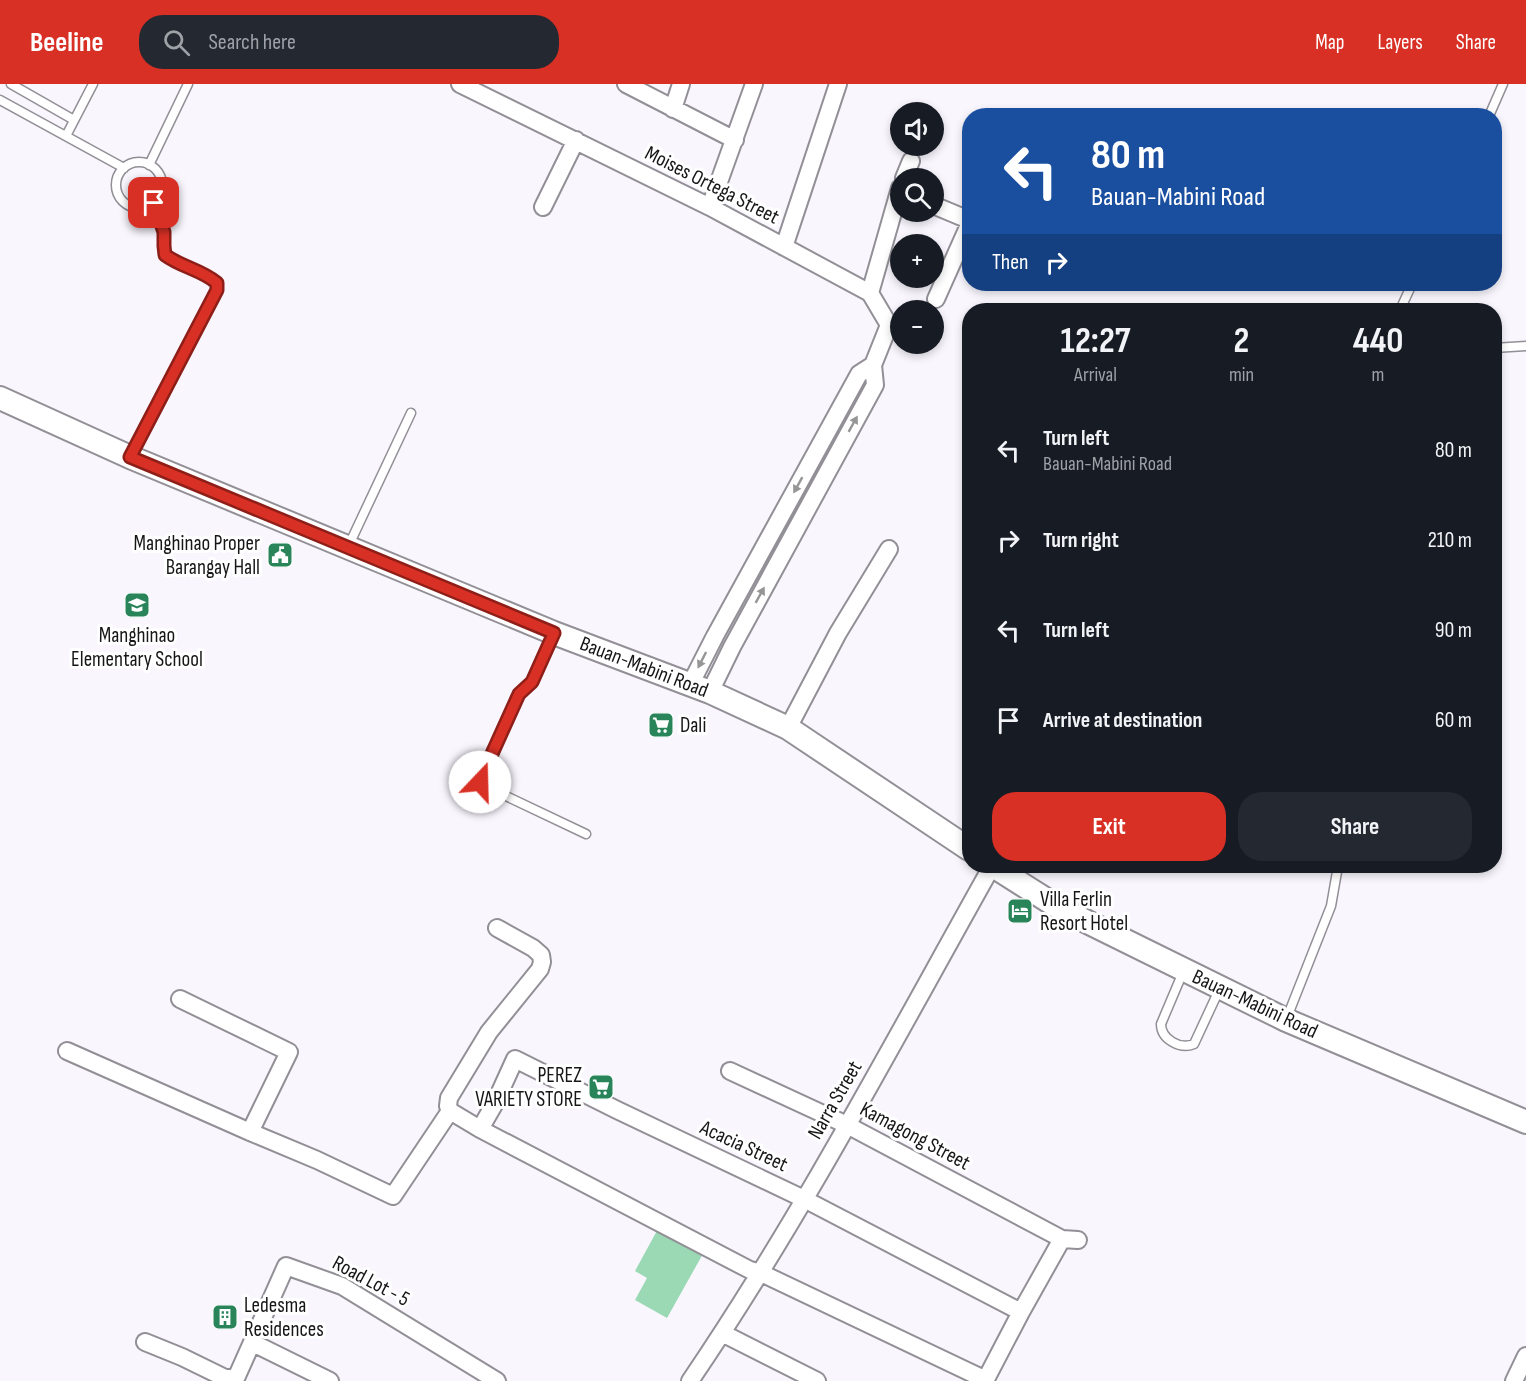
<!DOCTYPE html>
<html lang="en">
<head>
<meta charset="utf-8">
<style>
	:root { --surface:#171b24; --page:#242831; --text:#f1f3f6; --muted:#9ea1a6; --accent:#d93025 }
	body { margin:0; font-family:"Sofia Sans Condensed",sans-serif; background:var(--page); color:var(--text); height:100vh; display:flex; flex-direction:column; font-size:22px; white-space:nowrap }
	* { box-sizing:border-box; margin:0 }
	p { font-size:20px; color:var(--muted) }
	.icon { flex:none; width:33px; height:33px; fill:none; stroke:currentColor; stroke-width:2; stroke-linecap:round; stroke-linejoin:round }
	.map { position:relative; flex:1; overflow:hidden }
	.side { position:absolute; left:962px; top:219px; width:540px; height:570px; display:flex; flex-direction:column; background:var(--surface); border-radius:24px; box-shadow:0 3px 9px #0003 }
	.side>* { flex:none }
	.hud { position:absolute; left:962px; top:24px; width:540px; height:183px; border-radius:24px; box-shadow:0 3px 9px #0003; background:#1a4fa0; color:#fff; overflow:hidden }
	.buttons { position:absolute; left:890px; top:18px; display:grid; gap:12px }
	.buttons a { display:grid; place-items:center; width:54px; height:54px; border-radius:50%; background:var(--surface); box-shadow:0 3px 9px #0003; font-size:30px }
	.pin { position:absolute; display:grid; place-items:center; width:51px; height:51px; color:#fff; margin:-26px; border-radius:12px; box-shadow:0 3px 9px #0006 }
	.me { position:absolute; width:66px; margin:-33px; rotate:21deg; stroke-linejoin:round; filter:drop-shadow(0 0 4px #0008) }
	.turn { display:flex; align-items:center; gap:21px; height:126px; padding:0 30px; font-size:27px }
	.turn .icon { width:78px; height:78px; stroke-width:2.5 }
	.turn b { display:block; font-size:42px; line-height:51px }
	.then { display:flex; align-items:center; height:57px; padding:0 30px; background:#0003; gap:12px; font-size:22px }
	.eta { display:flex; justify-content:space-evenly; align-items:center; height:102px; text-align:center }
	.eta b { font-size:36px; font-weight:700; line-height:42px }
	.button { display:flex; gap:12px; margin-top:auto; padding:12px 30px }
	.button a { flex:1; height:69px; border-radius:24px; background:var(--accent); color:#fff; font-size:24px; font-weight:700; line-height:69px; text-align:center }
	.button a+a { background:var(--page); color:var(--text) }
	ul { padding:0; list-style:none }
	li { display:flex; align-items:center; gap:18px; height:90px; padding:0 30px }
	li div { flex:1 }
	li b { display:block; font-size:22px }
	li em { font-style:normal }
	header { display:flex; align-items:center; gap:36px; box-sizing:border-box; height:84px; padding:0 30px; background:var(--accent); color:#fff }
	header strong { font-size:28px }
	nav { display:flex; gap:33px; margin-inline-start:auto; font-size:21px }
	.search { width:420px; height:54px; background:var(--page); display:flex; align-items:center; gap:15px; box-sizing:border-box; padding:0 21px; border-radius:24px; color:var(--muted); font-size:22px }
	.map>svg:first-child { display:block }
	.green { fill:#9bd9b5 }
	.lines { fill:none; stroke-linecap:round; stroke-linejoin:round }
	.lane-casing { stroke:#928f96; stroke-width:11 }
	.street-casing { stroke:#928f96; stroke-width:20 }
	.secondary-casing { stroke:#928f96; stroke-width:26 }
	.lane { stroke:#fff; stroke-width:8 }
	.street { stroke:#fff; stroke-width:16 }
	.secondary { stroke:#fff; stroke-width:22 }
	.oneway { fill:#969697 }
	.route-casing { stroke:#8d1f18; stroke-width:15 }
	.route { stroke:#d93025; stroke-width:10 }
	.labels { text-anchor:middle; dominant-baseline:central; stroke-width:6; stroke-linejoin:round; paint-order:stroke }
	.street-label { font-size:21px; fill:#161517; stroke:#fff }
	.poi-label { font-size:21px; fill:#161517; stroke:#fff; text-anchor:start }
</style>
</head>
<body>
<header>
<strong>Beeline</strong>
<div class="search"><svg class="icon" aria-label="search" viewBox="0 0 24 24"><circle cx="10" cy="10" r="6"/><path d="M15 15l6 6"/></svg>Search here</div>
<nav><a>Map</a><a>Layers</a><a>Share</a></nav>
</header>
<div class="map">
<svg width="1526" height="1297" viewBox="0 0 1526 1297">
	<rect width="100%" height="100%" fill="#f9f6fe"/>
	<path class="green" d="M659 1143 704 1168 667 1234 635 1216 647 1194 635 1187Z"/>
	<g class="lines">
		<g class="lane-casing">
			<path id="lane" d="M11 0 74 36
				M0 16 124 84
				M1489 32 1503 0
				M66 52 93 0
				M116 101a23 23 0 1 1 46 0a23 23 0 1 1-46 0Z
				M149 81 188 0
				M1400 226 1412 200
				M1494 264 1526 262
				M130 372 217 206V199C202 186 181 183 165 171L163 163 164 148 154 119
				M348 463 411 329
				M554 550 532 598 519 610 481 694V698L487 703 586 750
				M1183 888 1161 940C1161 955 1180 966 1194 960L1220 904
				M1286 936 1331 822 1338 782"/>
		</g>
		<g class="street-casing">
			<path id="street" d="M460 0 710 123 870 209 889 241 873 281 875 301 732 563 710 608
				M626 0 735 56
				M673 25 681 0
				M904 94 911 77
				M933 121 969 136
				M543 123 576 56
				M710 123 754 0
				M784 163 838 0
				M870 209 900 104
				M936 215 969 141
				M690 601 715 552 859 290 873 281
				M788 644 838 549 889 465
				M497 844 533 864 541 871 542 878 540 885 489 948 449 1014 448 1022 450 1027 480 1045 750 1186 761 1189 986 1296
				M180 915 289 968 250 1048
				M67 967 250 1048 317 1076 393 1112 450 1027
				M730 987 847 1041 1062 1155 1078 1156
				M480 1045 495 1019 515 975 617 1026 804 1115 1021 1228
				M722 1249 817 1297
				M145 1258 182 1273 227 1295 237 1292 286 1182 342 1202 497 1297
				M253 1259 330 1297
				M690 1297C802 1132 895 955 992 782
				M985 1297 1021 1228 1062 1155
				M1514 1297 1526 1272"/>
		</g>
		<g class="secondary-casing">
			<path id="secondary" d="M0 314 130 373 554 549 710 608 788 644 969 765
				M993 782 1061 825 1286 936 1526 1038"/>
		</g>
		<use href="#lane" class="lane"/>
		<use href="#street" class="street"/>
		<use href="#secondary" class="secondary"/>
	</g>
	<defs><path id="oneway-solid" d="M-6-.8H1V-3.2L6.5 0L1 3.2V.8H-6Z" transform="scale(1.5)"/></defs>
	<g class="oneway">
		<use href="#oneway-solid" transform="translate(853 340) rotate(-61)"/>
		<use href="#oneway-solid" transform="translate(798 401) rotate(119)"/>
		<use href="#oneway-solid" transform="translate(760 511) rotate(-61)"/>
		<use href="#oneway-solid" transform="translate(702 576) rotate(117)"/>
	</g>
	<g class="lines">
		<g class="route-casing">
			<path id="route" d="M154 119 164 148V162L165 171C181 183 202 186 217 199V206L130 373 554 549 532 598 519 610 481 694 480 698"/>
		</g>
		<use href="#route" class="route"/>
	</g>
	<defs>
		<g id="civic-square" transform="scale(1.35)"><rect x="-9" y="-9" width="18" height="18" rx="4" fill="#2a845a" stroke="#fff"/><path d="M-.6-6.5H3V-4.5H.6V-3L4-1V1h2V6H-6V1h2V-1L-.6-3ZM-1.2 2.5V6h2.4V2.5Z" fill="#fff"/></g>
		<g id="school-square" transform="scale(1.35)"><rect x="-9" y="-9" width="18" height="18" rx="4" fill="#2a845a" stroke="#fff"/><path d="M0-5L7-2L0 1L-7-2ZM-4 1L0 2.5L4 1V4Q0 6-4 4Z" fill="#fff"/></g>
		<g id="supermarket-square" transform="scale(1.35)"><rect x="-9" y="-9" width="18" height="18" rx="4" fill="#2a845a" stroke="#fff"/><path d="M-6-5.5h2.5l.6 2H6L4.5 2H-2.5L-4.4-4H-6ZM-1.5 3.2a1.3 1.3 0 1 0 .1 0ZM3 3.2a1.3 1.3 0 1 0 .1 0Z" fill="#fff"/></g>
		<g id="hotel-square" transform="scale(1.35)"><rect x="-9" y="-9" width="18" height="18" rx="4" fill="#2a845a" stroke="#fff"/><path d="M-6-4.5h1.5V1H6V5H4.5V3h-9V5H-6ZM-4 0a1.8 1.8 0 1 1 3.6 0ZM.5 0V-2.5h3Q6-2.5 6 0Z" fill="#fff"/></g>
		<g id="building-square" transform="scale(1.35)"><rect x="-9" y="-9" width="18" height="18" rx="4" fill="#2a845a" stroke="#fff"/><path d="M-4-6H4V6H1V3H-1V6H-4ZM-2.5-4.3h1.7v1.8h-1.7ZM.8-4.3h1.7v1.8H.8ZM-2.5-1h1.7V.8h-1.7ZM.8-1h1.7V.8H.8Z" fill="#fff"/></g>
	</defs>
	<g fill-rule="evenodd">
		<use href="#civic-square" x="280" y="471"/>
		<use href="#school-square" x="137" y="521"/>
		<use href="#supermarket-square" x="661" y="641"/>
		<use href="#hotel-square" x="1020" y="827"/>
		<use href="#supermarket-square" x="601" y="1003"/>
		<use href="#building-square" x="225" y="1233"/>
	</g>
	<g class="labels">
		<g class="street-label">
			<text transform="translate(712 101) rotate(27)">Moises Ortega Street</text>
			<text transform="translate(644 583) rotate(21)">Bauan-Mabini Road</text>
			<text transform="translate(1255 920) rotate(25)">Bauan-Mabini Road</text>
			<text transform="translate(835 1016) rotate(-60)">Narra Street</text>
			<text transform="translate(915 1052) rotate(28)">Kamagong Street</text>
			<text transform="translate(744 1062) rotate(25)">Acacia Street</text>
			<text transform="translate(371 1197) rotate(28)">Road Lot - 5</text>
		</g>
		<g class="poi-label">
			<text x="260" y="459" text-anchor="end">Manghinao Proper<tspan x="260" dy="24">Barangay Hall</tspan></text>
			<text x="137" y="551" text-anchor="middle">Manghinao<tspan x="137" dy="24">Elementary School</tspan></text>
			<text x="680" y="641">Dali</text>
			<text x="1040" y="815">Villa Ferlin<tspan x="1040" dy="24">Resort Hotel</tspan></text>
			<text x="582" y="991" text-anchor="end">PEREZ<tspan x="582" dy="24">VARIETY STORE</tspan></text>
			<text x="244" y="1221">Ledesma<tspan x="244" dy="24">Residences</tspan></text>
		</g>
	</g>
</svg>
<div class="buttons">
<a><svg class="icon" aria-label="sound" viewBox="0 0 24 24"><path d="M4 9h4l5-4v14l-5-4H4zM17 9q2 3 0 6"/></svg></a>
<a><svg class="icon" aria-label="search" viewBox="0 0 24 24"><circle cx="10" cy="10" r="6"/><path d="M15 15l6 6"/></svg></a>
<a>+</a>
<a>−</a>
</div>
<div class="pin" style="left:154px;top:119px;background:#d93025"><svg class="icon" aria-label="arrive" viewBox="0 0 24 24"><path d="M6 21V4h12l-3 4 3 4H6"/></svg></div>
<svg class="me" style="left:480px;top:698px" viewBox="-20 -20 40 40"><circle r="19" fill="#fff"/><path d="M0-13L10 11 0 6-10 11z" fill="#d93025"/></svg>
<div class="hud">
<div class="turn"><svg class="icon" aria-label="left" viewBox="0 0 24 24"><path d="M17 20v-9H6M10 6l-5 5 5 5"/></svg><div><b>80 m</b>Bauan-Mabini Road</div></div>
<div class="then">Then<svg class="icon" aria-label="right" viewBox="0 0 24 24"><path d="M7 20v-9h11M14 6l5 5-5 5"/></svg></div>
</div>
<section class="side">
<div class="eta">
<div><b>12:27</b><p>Arrival</p></div>
<div><b>2</b><p>min</p></div>
<div><b>440</b><p>m</p></div>
</div>
<ul>
<li><svg class="icon" aria-label="left" viewBox="0 0 24 24"><path d="M17 20v-9H6M10 6l-5 5 5 5"/></svg><div><b>Turn left</b><p>Bauan-Mabini Road</p></div><em>80 m</em></li>
<li><svg class="icon" aria-label="right" viewBox="0 0 24 24"><path d="M7 20v-9h11M14 6l5 5-5 5"/></svg><div><b>Turn right</b></div><em>210 m</em></li>
<li><svg class="icon" aria-label="left" viewBox="0 0 24 24"><path d="M17 20v-9H6M10 6l-5 5 5 5"/></svg><div><b>Turn left</b></div><em>90 m</em></li>
<li><svg class="icon" aria-label="arrive" viewBox="0 0 24 24"><path d="M6 21V4h12l-3 4 3 4H6"/></svg><div><b>Arrive at destination</b></div><em>60 m</em></li>
</ul>
<div class="button"><a>Exit</a><a>Share</a></div>
</section>
</div>
</body>
</html>
